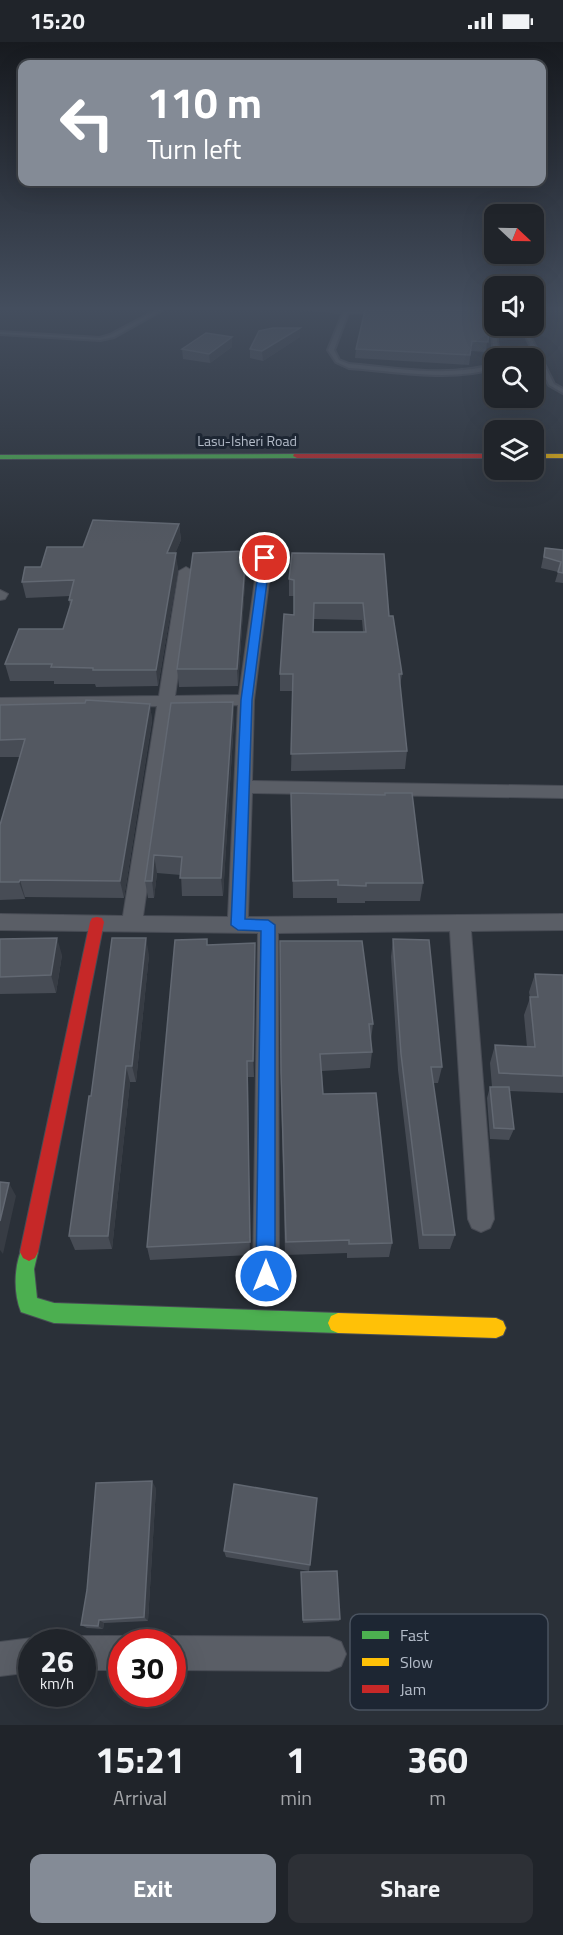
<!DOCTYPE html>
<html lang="en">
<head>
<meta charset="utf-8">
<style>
	:root { --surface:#20242a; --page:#2d3036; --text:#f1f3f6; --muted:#a2a4a8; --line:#3d4147; --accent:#848b96 }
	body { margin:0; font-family:"Titillium Web",sans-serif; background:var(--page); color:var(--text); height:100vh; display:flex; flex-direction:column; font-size:22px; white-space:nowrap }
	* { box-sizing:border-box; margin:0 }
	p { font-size:20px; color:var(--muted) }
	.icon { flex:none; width:33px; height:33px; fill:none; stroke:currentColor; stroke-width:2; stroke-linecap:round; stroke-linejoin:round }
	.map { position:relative; height:1683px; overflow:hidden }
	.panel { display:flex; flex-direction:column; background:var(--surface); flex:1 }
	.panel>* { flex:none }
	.banner { position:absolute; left:18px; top:18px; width:528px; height:126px; border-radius:12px; box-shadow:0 6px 24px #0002,0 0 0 2px var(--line); background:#848b96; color:#fff; overflow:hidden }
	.needle { width:39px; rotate:112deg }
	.controls { position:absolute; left:484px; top:162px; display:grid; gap:12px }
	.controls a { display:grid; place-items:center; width:60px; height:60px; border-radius:12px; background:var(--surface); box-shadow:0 6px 24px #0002,0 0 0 2px var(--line); font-size:30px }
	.speed { position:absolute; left:18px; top:1587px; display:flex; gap:12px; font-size:30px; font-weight:700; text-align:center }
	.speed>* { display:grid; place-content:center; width:78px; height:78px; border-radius:50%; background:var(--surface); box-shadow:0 6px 24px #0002,0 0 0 2px var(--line); line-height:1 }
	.speed small { font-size:15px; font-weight:400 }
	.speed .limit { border:9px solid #d22; background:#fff; color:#111 }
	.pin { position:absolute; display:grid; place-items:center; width:51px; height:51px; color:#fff; margin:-26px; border:3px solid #fff; border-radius:50%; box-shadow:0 2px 6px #0007 }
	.me { position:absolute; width:66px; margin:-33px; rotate:0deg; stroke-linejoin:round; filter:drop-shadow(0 0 4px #0008) }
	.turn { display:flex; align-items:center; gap:21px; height:126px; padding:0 30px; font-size:27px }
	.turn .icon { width:78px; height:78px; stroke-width:2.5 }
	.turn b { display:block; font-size:42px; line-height:51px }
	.eta { display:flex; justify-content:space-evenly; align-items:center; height:102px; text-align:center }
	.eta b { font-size:36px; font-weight:700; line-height:42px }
	.primary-button { display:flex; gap:12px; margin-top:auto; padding:12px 30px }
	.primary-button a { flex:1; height:69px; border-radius:12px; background:var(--accent); color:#fff; font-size:24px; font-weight:700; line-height:69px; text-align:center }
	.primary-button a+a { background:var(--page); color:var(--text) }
	.status { display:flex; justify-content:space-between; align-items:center; height:42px; padding:0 30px; background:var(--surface); direction:ltr }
	.status svg { height:16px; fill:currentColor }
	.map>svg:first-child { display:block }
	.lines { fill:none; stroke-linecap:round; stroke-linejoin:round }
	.lane-casing { stroke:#484c55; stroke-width:4 }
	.street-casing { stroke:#484c55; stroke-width:2 }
	.fast-casing { stroke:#484c55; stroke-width:2 }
	.slow-casing { stroke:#484c55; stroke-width:2 }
	.jam-casing { stroke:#484c55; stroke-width:2 }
	.lane { fill:#5a5e66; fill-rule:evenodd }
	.street { fill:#5a5e66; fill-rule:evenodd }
	.fast { fill:#4caf50; fill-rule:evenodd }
	.slow { fill:#ffc107; fill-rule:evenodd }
	.jam { fill:#c62828; fill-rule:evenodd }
	.wall { fill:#474c55; fill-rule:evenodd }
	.shaded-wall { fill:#373c44 }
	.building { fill:#535861; stroke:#626872; stroke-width:1.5; fill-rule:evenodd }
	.route { fill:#1a73e8; stroke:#114b97; stroke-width:1.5 }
	.labels { text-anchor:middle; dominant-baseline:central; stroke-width:6; stroke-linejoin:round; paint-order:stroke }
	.far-street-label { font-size:14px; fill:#b4bcc9; stroke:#1d2633 }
	.key { fill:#1d2633; stroke:#4a5360; stroke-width:1.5 }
	.key-label { font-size:16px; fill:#b4bcc9 }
</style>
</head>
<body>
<div class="status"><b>15:20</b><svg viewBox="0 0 49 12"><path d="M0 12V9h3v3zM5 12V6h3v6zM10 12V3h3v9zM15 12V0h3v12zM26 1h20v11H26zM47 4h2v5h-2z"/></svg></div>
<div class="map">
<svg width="563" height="1683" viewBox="0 0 563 1683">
	<rect width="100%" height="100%" fill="#2a3038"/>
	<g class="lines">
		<g class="lane-casing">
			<path id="lane" d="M157 268H162L114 295 100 298 0 292V290L100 296 110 293Z
				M378 268 380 270 348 271 334 308 339 318 349 322C396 326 449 336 495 322V326C451 340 395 329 349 326L336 320 328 308 344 269Z
				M476 274 490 275 495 279 499 316H494L491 280 487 277 476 276Z
				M521 284H525L554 342 563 347V351L549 343Z"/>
		</g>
		<g class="street-casing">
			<path id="street" d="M265 512 272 516 254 658 252 739 563 744V756L252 751 248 875 563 872V888L471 889 494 1177 490 1186 481 1190 472 1186 468 1177 450 889 278 891 279 1234 276 1244 266 1247 256 1244 253 1234 258 891 0 888V872L123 874 157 664 0 666V656L159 654 179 529 186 525 193 529 175 654 239 653 258 516ZM238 663 228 875 143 874 173 664Z
				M0 548 8 552 5 557 0 558Z
				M82 1594H122L135 1600H122V1628H82V1600H69Z
				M172 1594 329 1595 341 1600 346 1612 341 1624 329 1629 172 1628V1600H159Z
				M32 1596 43 1600H32V1630L0 1634V1600Z"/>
		</g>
		<g class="fast-casing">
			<path id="fast" d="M300 412 301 414 297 416 0 417V413Z
				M29 1201 35 1204 38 1210 34 1227 37 1256 54 1261 338 1271 345 1274 348 1281 345 1288 338 1291 54 1281 21 1270C13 1250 14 1223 23 1204Z"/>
		</g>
		<g class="slow-casing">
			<path id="slow" d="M534 412H563V416H534Z
				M338 1271 496 1276 503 1279 506 1286 503 1293 496 1296 338 1291 331 1288 328 1281 331 1274Z"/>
		</g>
		<g class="jam-casing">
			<path id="jam" d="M294 412H495V416H297L293 414Z
				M97 875 102 876 104 880 38 1210 35 1216 29 1219 23 1216 20 1210 90 880 92 876Z"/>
		</g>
		<use href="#lane" class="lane"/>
		<use href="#street" class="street"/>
		<use href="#fast" class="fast"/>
		<use href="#slow" class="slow"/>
		<use href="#jam" class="jam"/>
	</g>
	<path class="wall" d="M299 268H342L340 272Z
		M365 268H495V276L490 273 486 310 471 309 469 323 355 316 356 307Z
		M232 295V305L210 321 183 317 182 307Z
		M300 295 263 319 250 316V307Z
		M179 482 181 498 175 511 178 528 158 644 96 645 95 642H54V639H10L5 622 63 587 70 564 69 558 70 554 26 556 22 540 41 525 83 505Z
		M545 506 563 508V541L555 540 558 530 541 526Z
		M292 511 389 574 402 632 400 644 407 709 405 727 291 729 293 649H280V632L294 573V554H289V537ZM314 577 362 578 363 590H313Z
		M246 526 238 644 179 645 177 627Z
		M233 660 234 678 223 854H182L181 833 157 831 154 856H148L145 839 171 661Z
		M150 662 152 679 124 856 25 855V857L0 858V783L20 715H0V663Z
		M291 751 423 841 420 859H365V861H337V856H293Z
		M0 897 62 913 56 951 0 952Z
		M393 897 442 1025 438 1041H433L455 1193 450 1207H419L398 1028 391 915Z
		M280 899 373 982 371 998 372 1010 370 1026 322 1029 323 1052 392 1201 389 1215 347 1216V1211L285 1213 281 1047Z
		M207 903 255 918 254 1035H248L250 1213 150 1218 147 1205Z
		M149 913 136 1040H130L112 1207 75 1208 69 1194 91 1054Z
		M535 932 563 933V1051L509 1049 514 1087 509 1098 490 1097 487 1056 490 1045H492L490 1021 495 1003 527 1005 524 973 530 956 529 950Z
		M156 1446 148 1579 104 1581 103 1587 87 1586 81 1583Z
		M224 1509 310 1523 309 1529 226 1515Z
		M301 1530 340 1577 339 1579 303 1581Z"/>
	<path class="shaded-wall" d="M300 286V295L263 319 262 309Z
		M232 295V305L210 321 209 312Z
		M179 482 181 498 169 527 167 511Z
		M246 509V526L238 644 237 627Z
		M176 511 178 528 158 644 156 628Z
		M233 660 234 678 223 854 221 836Z
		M150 662 152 679 124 856 120 839Z
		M154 813 157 831 154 856 152 839Z
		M20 838 25 855V857L19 840Z
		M57 896 62 913 56 951 51 933Z
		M146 896 149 913 136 1040 132 1024Z
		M255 901V918L254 1035 253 1019Z
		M247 1019 248 1035 250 1213V1200Z
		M126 1024 130 1040 112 1207 108 1194Z
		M9 1141 16 1154 3 1212 0 1208V1179Z
		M152 1439 156 1446 148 1579 144 1575Z
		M99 1578 104 1581 103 1587 98 1584Z"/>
	<path class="building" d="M365 268H448L488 270 490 274 488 300 472 299 470 313 356 307Z
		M273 286H300L262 309 250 307 259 289Z
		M206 291 232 295 209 312 182 307Z
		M93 478 179 482 167 511H176L156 628H93V626L51 625 52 622H5L19 587H63L72 558H69L74 538 22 540 25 525H41L47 505H83Z
		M545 506 563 508V531L558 530 561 520 544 515Z
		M246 509 237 627H177L193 511Z
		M292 511 384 512 389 574H393L402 632H399L407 709 291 712 293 632H280L284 572 294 573V538L289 537ZM314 561H363L366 590H313Z
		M86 658 150 662 120 839 20 838 19 840H0V783L25 697 0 698V663L85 661Z
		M233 660 221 836H180L182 815 154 813 152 839H145L171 661Z
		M291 751 385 753V751H412L423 841H366V844L338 843V838L293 839Z
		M57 896 51 933 0 935V897Z
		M112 896H146L132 1024H126L108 1194H69L89 1054H91Z
		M207 897V903L255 901 253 1019H247L250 1200 147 1205 175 898Z
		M393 897 429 898 442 1025H431L455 1193H423L401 1012Z
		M280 899H362L373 982H369L372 1010 320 1012 323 1052 376 1051 392 1201 349 1202V1198L286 1200 281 1031Z
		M535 932 563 933V1034L499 1031 495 1003 535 1005 530 955H538Z
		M490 1045H509L514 1087 494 1086Z
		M0 1140 9 1141 0 1179Z
		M152 1439 144 1575 99 1578 98 1584 81 1583 87 1548 96 1441Z
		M234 1442 317 1456 310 1523 224 1509Z
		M337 1529 340 1577 303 1578 301 1530Z"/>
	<linearGradient id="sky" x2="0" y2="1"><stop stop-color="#171a1f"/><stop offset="0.53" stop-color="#444e5e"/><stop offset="1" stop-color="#444e5e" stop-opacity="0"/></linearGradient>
	<rect width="563" height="503" fill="url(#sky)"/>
	<path class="route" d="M265 513 270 516 252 658 245 877 268 878 275 883V1234L272 1241 266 1244 259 1241 256 1234 261 889 238 888 231 883 241 658 260 516Z"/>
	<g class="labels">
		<g class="far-street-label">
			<text x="247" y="398">Lasu-Isheri Road</text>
		</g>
	</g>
	<rect x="350" y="1572" width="198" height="96" rx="9" class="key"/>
	<rect x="362" y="1589" width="27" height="8" fill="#4caf50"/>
	<rect x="362" y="1616" width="27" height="8" fill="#ffc107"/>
	<rect x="362" y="1643" width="27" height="8" fill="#c62828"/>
	<g class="key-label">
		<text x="400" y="1599">Fast</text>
		<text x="400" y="1626">Slow</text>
		<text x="400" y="1653">Jam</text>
	</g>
</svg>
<div class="controls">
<a><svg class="needle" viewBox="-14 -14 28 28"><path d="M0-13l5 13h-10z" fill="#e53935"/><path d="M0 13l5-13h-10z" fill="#a2a4a8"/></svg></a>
<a><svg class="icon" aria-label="sound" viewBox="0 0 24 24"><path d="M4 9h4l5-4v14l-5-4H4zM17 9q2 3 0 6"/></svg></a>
<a><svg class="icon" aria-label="search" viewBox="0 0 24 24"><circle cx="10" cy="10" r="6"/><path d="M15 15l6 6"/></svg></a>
<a><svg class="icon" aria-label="layers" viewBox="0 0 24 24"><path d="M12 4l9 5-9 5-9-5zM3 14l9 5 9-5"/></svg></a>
</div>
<div class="speed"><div>26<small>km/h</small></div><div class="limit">30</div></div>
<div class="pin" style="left:265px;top:516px;background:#d93025"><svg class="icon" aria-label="arrive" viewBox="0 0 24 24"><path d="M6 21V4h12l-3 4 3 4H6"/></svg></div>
<svg class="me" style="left:266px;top:1234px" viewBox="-20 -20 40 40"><circle r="17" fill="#1a73e8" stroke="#fff" stroke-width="3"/><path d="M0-11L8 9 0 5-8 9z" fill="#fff"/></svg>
<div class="banner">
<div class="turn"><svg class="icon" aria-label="left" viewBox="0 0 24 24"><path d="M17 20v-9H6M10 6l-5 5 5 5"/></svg><div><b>110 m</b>Turn left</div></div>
</div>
</div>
<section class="panel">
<div class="eta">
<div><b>15:21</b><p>Arrival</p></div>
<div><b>1</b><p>min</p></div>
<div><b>360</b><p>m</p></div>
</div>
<div class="primary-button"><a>Exit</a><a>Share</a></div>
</section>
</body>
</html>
